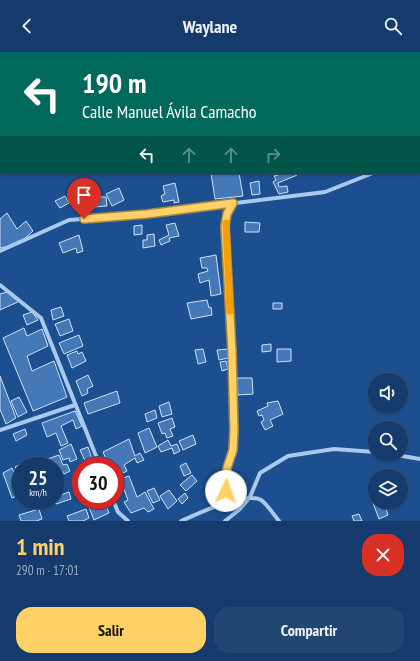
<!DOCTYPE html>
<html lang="es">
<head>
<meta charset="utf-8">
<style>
	:root { --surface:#143b6b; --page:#214673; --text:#f1f3f6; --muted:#9dadc1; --line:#33557e; --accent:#ffd166 }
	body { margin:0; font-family:"PT Sans Narrow",sans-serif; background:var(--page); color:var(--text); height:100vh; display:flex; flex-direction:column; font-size:15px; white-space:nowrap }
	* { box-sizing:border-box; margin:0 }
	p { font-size:13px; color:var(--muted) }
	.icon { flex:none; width:22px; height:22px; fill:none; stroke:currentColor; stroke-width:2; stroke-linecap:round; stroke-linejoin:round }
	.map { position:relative; height:469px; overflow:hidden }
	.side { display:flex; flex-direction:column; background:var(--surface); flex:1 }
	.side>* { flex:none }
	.banner { position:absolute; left:0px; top:0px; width:420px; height:122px; box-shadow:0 1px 3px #0004,0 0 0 1px var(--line); background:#00695c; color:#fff; overflow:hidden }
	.controls { position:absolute; left:368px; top:321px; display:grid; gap:8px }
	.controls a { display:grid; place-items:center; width:40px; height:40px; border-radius:50%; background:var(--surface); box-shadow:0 1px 3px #0004,0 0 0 1px var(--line); font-size:20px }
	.speed { position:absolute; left:12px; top:405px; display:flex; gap:8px; font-size:20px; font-weight:700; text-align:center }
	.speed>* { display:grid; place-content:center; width:52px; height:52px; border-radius:50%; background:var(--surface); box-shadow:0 1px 3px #0004,0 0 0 1px var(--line); line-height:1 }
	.speed small { font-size:10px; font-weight:400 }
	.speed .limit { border:6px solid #d22; background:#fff; color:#111 }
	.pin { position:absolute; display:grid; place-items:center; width:34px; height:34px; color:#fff; margin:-41px -17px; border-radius:50% 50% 50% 0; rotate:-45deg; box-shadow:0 0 4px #0007 }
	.pin .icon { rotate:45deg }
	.me { position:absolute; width:44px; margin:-22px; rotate:3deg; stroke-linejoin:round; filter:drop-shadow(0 0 3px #0008) }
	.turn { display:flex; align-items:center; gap:14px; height:84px; padding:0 16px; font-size:18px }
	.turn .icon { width:52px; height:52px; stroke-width:2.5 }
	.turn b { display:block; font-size:28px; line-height:34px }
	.lanes { display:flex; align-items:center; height:38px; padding:0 16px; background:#0003; justify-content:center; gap:20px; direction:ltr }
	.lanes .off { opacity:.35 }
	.round { display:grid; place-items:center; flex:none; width:42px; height:42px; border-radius:16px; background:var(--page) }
	.headline { display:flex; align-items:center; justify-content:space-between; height:68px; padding:0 16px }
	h1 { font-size:24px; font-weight:700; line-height:30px; color:var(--accent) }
	.primary-button { display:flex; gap:8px; margin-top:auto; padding:8px 16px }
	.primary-button a { flex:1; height:46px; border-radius:16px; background:var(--accent); color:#111; font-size:16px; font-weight:700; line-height:46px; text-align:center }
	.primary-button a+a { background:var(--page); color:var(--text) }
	header { display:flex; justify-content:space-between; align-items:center; height:52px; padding:0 16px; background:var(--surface); font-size:18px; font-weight:700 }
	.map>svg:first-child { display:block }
	.building { fill:#4478b7; stroke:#cfe3fa }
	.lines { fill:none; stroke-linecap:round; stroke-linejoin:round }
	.street { stroke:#a9c9ee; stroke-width:4 }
	.route-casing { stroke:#a68842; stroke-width:10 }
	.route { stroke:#ffd166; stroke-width:7 }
	.slow { stroke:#f59e0b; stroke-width:7 }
</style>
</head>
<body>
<header><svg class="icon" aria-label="back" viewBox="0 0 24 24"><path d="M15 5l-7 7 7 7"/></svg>Waylane<svg class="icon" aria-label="search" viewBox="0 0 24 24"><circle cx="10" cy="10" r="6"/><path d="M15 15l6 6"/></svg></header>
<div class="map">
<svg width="420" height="469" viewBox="0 0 420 469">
	<rect width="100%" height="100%" fill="#1b4f8f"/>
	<path class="building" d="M211 121H239L243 144 215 147Z
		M285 121H296L297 123 278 131 279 135 287 134 288 140 279 142 273 130 276 128 274 124Z
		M259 129 260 142 252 143 250 131Z
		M175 131 179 150 174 151V148L163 150 161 144 165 142 163 134Z
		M119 136 124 148 112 154 106 142Z
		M65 144 69 151 60 156 55 149Z
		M92 145H106L107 154 93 155Z
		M7 161 17 177 26 169 33 179 24 187 10 194 0 196V167Z
		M245 170 260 171 259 180H245Z
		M175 171 179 184 169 186 170 189 161 193 159 188 169 183 166 173Z
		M142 173V182L134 183V174Z
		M154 182 155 194 143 196V188H147V183Z
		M79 183 83 199 77 201 76 196 63 201 59 191Z
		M216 203 221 242 211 244 209 228 200 231 198 222 208 219 207 216H202L200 206Z
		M7 240 20 249 0 258V242Z
		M207 248 209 256 211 255 212 263 191 267 187 251Z
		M273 251H282V257H273Z
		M61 255 64 264 53 268 51 258Z
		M32 260 38 268 27 273 23 263Z
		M69 267 73 279 60 284 55 272Z
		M24 276 27 284 42 277 48 294 27 304 32 319 54 309 67 345 33 359 3 286Z
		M79 283 83 294 64 302 59 291Z
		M271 292V299L262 300V293Z
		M203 297 206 310 198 312 195 298Z
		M228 297V306L219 308 217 298Z
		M277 297H291V309L277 310Z
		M77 299 78 302 82 300 86 309 72 316 67 303Z
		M226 309 228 317 222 319 220 310Z
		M88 323 93 334 87 337 88 341 82 344 76 329Z
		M0 324 16 366 6 372 0 357Z
		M237 326H252L253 342 238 343Z
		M117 339 120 351 88 362 84 351Z
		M19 345 27 360 18 365 11 349Z
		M278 349 283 362 270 368 273 374 265 378 261 370 264 368 262 363 259 364 257 359 268 354 267 351Z
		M169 350 172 362 162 365 159 354Z
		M155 358 157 366 147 370 145 362Z
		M75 359 82 374 76 377 73 368 61 374 68 391 61 394 56 381 47 385 42 371Z
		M172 366 175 375 170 377 173 384 167 386 165 381 162 382 158 371Z
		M149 376 157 395 145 401 138 381Z
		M25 377 27 383 16 389 13 382Z
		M193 383 196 392 183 398 179 389Z
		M129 387 135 404 140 401 144 408 137 411 135 406 124 413 127 419 115 425V414H109L103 400Z
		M168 388 171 394 177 392 180 399 174 402 172 396 161 400 158 394Z
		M71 392 77 407 70 410 69 406 63 408 59 398Z
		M88 395 93 410 87 413 80 398Z
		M59 403 63 413 67 412 70 419 64 422 62 419 55 423V414H47L45 408Z
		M42 408 45 414H31Z
		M27 409 29 414H21V419L18 420 15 415Z
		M186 411 191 421 184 424 180 414Z
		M12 416 21 437V442L12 446 3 421Z
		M192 423 197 429 186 439 180 433Z
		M129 424 137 445 145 440 154 457 148 460 144 456 131 461 124 450 128 448 120 427Z
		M154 436 160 448 153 451 147 439Z
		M169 438 177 449 168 457 160 444Z
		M69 440 71 447 56 452 55 445Z
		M185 441 188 446 182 452 178 447Z
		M86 448H104L109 461 94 468Z
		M377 450H384L388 463 379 467 373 451Z
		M39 457 42 467 36 469H21L19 463Z
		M86 457 89 466 83 469H69L67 464Z
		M359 462 362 469H354L352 464Z"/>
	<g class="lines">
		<path class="street" d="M419 103 420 102
			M0 199 69 168 147 162 325 140 373 121
			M0 233 41 266 100 414
			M0 378 75 353
			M391 402 420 407
			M113 448 118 460 128 469
			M225 450 227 415 233 398 234 378 232 300 225 174 227 162 233 151
			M181 469C198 462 243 439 261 448 266 451 275 464 279 469
			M225 469 240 457 250 445 260 421 288 404 334 397 375 400"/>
	</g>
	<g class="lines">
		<g class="route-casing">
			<path id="route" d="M84 167 147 162 233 151 227 162 225 174 232 300 234 378 233 398 227 416 226 439"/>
		</g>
		<use href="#route" class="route"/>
		<path class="slow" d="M226 171 230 259"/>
	</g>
</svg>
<div class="controls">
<a><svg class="icon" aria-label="sound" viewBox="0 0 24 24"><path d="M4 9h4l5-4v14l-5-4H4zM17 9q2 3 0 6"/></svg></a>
<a><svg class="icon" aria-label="search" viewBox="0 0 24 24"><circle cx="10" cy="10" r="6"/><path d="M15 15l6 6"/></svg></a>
<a><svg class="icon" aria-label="layers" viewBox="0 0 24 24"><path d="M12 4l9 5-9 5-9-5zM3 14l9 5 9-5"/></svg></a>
</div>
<div class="speed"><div>25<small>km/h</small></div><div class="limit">30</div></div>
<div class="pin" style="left:84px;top:167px;background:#d93025"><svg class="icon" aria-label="arrive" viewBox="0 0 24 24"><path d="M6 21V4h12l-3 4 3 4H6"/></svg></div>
<svg class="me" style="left:226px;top:439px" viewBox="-20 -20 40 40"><circle r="19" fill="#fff"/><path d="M0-13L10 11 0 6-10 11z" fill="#ffd166"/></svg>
<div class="banner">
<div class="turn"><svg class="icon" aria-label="left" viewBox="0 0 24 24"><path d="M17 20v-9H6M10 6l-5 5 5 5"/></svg><div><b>190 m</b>Calle Manuel Ávila Camacho</div></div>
<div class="lanes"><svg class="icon" aria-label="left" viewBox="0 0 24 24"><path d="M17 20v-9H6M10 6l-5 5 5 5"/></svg><svg class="icon off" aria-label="ahead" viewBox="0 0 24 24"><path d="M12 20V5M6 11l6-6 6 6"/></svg><svg class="icon off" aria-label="ahead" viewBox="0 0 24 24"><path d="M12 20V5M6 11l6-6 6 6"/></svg><svg class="icon off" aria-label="right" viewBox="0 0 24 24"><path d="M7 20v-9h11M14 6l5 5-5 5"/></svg></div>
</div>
</div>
<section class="side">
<div class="headline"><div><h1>1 min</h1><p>290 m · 17:01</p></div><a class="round" style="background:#d93025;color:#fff"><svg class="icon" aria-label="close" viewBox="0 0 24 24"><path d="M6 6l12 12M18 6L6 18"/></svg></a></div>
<div class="primary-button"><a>Salir</a><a>Compartir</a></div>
</section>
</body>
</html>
